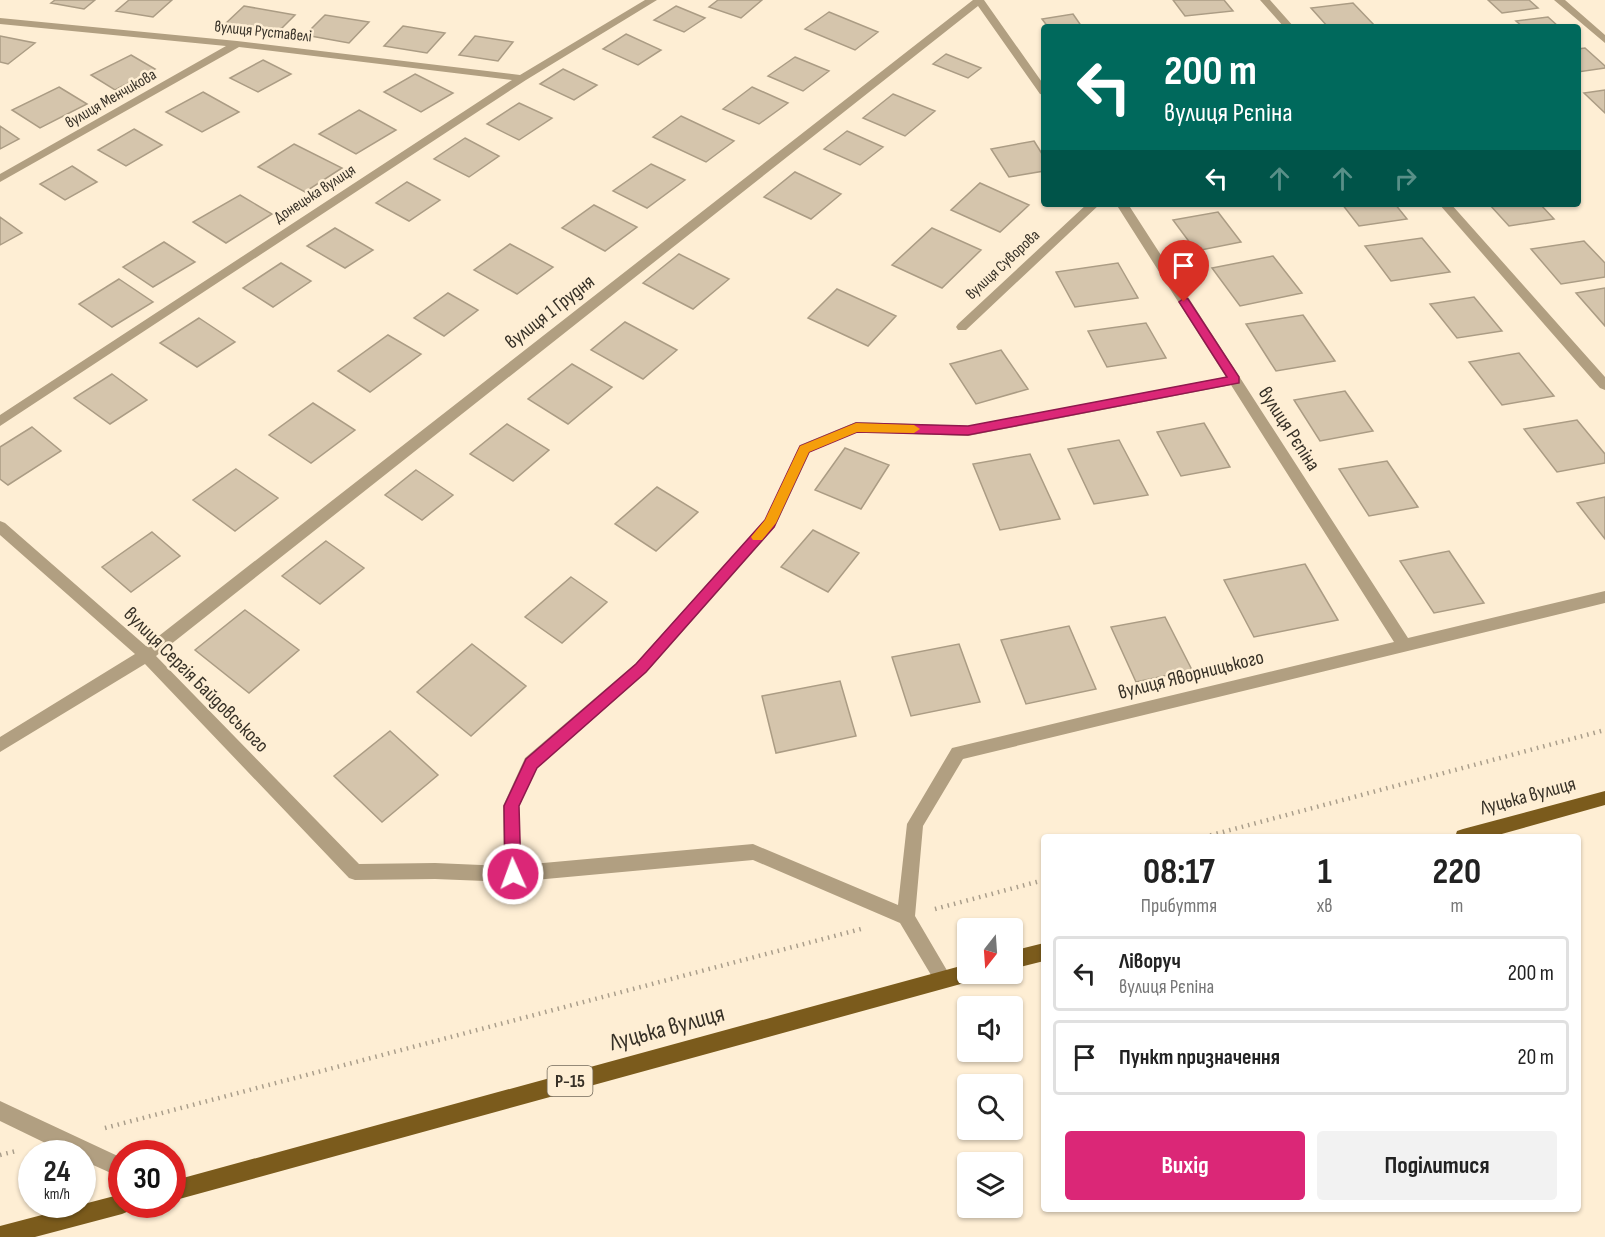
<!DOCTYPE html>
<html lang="uk">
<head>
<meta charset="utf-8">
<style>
	:root { --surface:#fff; --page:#f2f2f2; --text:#222; --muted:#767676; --line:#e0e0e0; --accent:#db2777 }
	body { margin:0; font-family:"Sofia Sans Condensed",sans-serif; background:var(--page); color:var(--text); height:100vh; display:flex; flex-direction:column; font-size:22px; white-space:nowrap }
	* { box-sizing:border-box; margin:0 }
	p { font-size:20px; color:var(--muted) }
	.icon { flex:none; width:33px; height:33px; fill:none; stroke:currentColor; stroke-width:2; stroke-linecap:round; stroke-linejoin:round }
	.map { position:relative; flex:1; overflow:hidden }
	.details { position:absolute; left:1041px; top:834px; width:540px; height:378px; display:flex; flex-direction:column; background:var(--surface); border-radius:6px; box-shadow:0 2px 4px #0004 }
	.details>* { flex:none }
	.banner { position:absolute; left:1041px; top:24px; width:540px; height:183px; border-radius:6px; box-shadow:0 2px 4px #0004; background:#00695c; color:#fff; overflow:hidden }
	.needle { width:39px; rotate:197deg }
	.tools { position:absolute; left:957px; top:918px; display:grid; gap:12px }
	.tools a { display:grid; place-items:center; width:66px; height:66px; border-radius:6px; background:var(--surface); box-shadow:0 2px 4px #0004; font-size:30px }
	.speed { position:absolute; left:18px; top:1140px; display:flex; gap:12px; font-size:30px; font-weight:700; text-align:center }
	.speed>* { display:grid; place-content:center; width:78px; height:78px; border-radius:50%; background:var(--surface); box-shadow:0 2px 4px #0004; line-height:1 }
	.speed small { font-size:15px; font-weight:400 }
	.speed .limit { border:9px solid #d22; background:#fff; color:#111 }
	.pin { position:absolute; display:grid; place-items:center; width:51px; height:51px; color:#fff; margin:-62px -26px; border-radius:50% 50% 50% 0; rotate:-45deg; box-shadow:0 0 6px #0007 }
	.pin .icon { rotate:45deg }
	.me { position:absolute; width:66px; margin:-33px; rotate:358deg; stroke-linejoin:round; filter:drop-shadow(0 0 4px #0008) }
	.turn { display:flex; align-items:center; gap:21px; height:126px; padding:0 24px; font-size:27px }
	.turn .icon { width:78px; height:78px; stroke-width:2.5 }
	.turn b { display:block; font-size:42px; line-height:51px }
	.lanes { display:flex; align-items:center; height:57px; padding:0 24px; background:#0003; justify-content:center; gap:30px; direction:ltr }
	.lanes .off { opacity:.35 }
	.eta { display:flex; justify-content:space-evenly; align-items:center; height:102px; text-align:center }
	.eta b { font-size:36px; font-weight:700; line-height:42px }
	.action { display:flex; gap:12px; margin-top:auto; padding:12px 24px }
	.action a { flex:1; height:69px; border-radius:6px; background:var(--accent); color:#fff; font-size:24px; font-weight:700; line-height:69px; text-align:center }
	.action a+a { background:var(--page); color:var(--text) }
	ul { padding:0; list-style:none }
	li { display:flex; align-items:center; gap:18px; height:75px; margin:0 12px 9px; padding:0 12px; border:3px solid var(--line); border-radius:6px }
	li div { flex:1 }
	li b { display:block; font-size:22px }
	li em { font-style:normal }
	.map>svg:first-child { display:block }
	.building { fill:#d5c5ac; stroke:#ab9c84; stroke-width:1.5 }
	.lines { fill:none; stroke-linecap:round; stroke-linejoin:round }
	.path { stroke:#aa9e8b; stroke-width:4.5; stroke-dasharray:1.5 5; stroke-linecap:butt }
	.minor { fill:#b19f81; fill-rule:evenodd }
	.major { fill:#7b5b1c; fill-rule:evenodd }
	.route { fill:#db2777; stroke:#8e194d; stroke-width:1.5 }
	.slow { fill:#f59e0b }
	.labels { text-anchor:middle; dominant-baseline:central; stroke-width:5; stroke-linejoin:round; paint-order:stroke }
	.far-street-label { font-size:16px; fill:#373127; stroke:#feeed4 }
	.shield { fill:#feeed4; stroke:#736a5b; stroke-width:1.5 }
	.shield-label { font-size:18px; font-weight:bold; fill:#373127 }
	.street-label { font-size:20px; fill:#373127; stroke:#feeed4 }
	.near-street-label { font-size:24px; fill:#373127; stroke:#feeed4 }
</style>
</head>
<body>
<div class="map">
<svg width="1605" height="1237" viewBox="0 0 1605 1237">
	<rect width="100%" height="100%" fill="#feeed4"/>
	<path class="building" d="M55 0H95L84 9 51 3Z
		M129 0H172L153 17 116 11Z
		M718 0H762L741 18 709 7Z
		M1173 0H1224L1233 11 1185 16Z
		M1488 0H1529L1538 8 1502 13Z
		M1353 3 1376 27H1328L1311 8Z
		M244 6 295 15 276 34 224 25Z
		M676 6 705 18 684 32 654 20Z
		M829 12 878 32 855 50 805 29Z
		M1073 14 1082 27H1048L1042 19Z
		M325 15 369 22 349 43 305 35Z
		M1548 17 1559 27H1523L1516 21Z
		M403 26 445 33 427 53 384 46Z
		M626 34 661 50 638 65 603 49Z
		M0 36 35 43 8 64 0 62Z
		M475 36 513 42 498 61 459 55Z
		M1585 48 1605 66V68L1578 72V49Z
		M946 54 981 68 968 78 933 64Z
		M131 55 155 69 115 90 91 75Z
		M795 57 829 71 803 91 768 76Z
		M263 60 291 74 258 92 230 78Z
		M563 69 597 85 574 100 540 84Z
		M415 74 453 93 421 112 384 92Z
		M59 87 87 104 40 128 12 110Z
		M752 87 788 103 759 124 723 109Z
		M1605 90V113L1584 93Z
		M203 92 239 112 202 132 166 112Z
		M893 94 935 111 905 136 863 118Z
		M519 103 552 118 519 140 487 124Z
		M359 110 396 130 356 154 319 134Z
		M681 116 734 141 706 162 653 137Z
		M0 126 19 139 0 149Z
		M134 129 162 145 126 166 98 150Z
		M847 131 883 147 860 165 824 149Z
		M465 138 499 156 469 177 434 159Z
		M1034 141 1044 157V171L1009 177 991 149Z
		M294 144 342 168 305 192 258 167Z
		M651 164 685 180 647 208 613 191Z
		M72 166 97 182 65 200 40 184Z
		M795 172 841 194 811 219 764 197Z
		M407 182 440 200 409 221 376 203Z
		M980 183 1029 205 1000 232 951 210Z
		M240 195 272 214 226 243 193 222Z
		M1342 204H1395L1407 219 1359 226Z
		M1489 204H1540L1554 219 1509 226Z
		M594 205 637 227 605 251 562 228Z
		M1218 212 1241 242 1196 251 1173 220Z
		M0 217 22 233 0 245Z
		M335 228 373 250 345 268 307 246Z
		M932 228 981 250 942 288 892 265Z
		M1422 238 1450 272 1391 281 1365 246Z
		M1584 241 1605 263V277L1561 284 1531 249Z
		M164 242 195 262 153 287 123 267Z
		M510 244 553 267 517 294 474 270Z
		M679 254 729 279 693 309 643 283Z
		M1273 256 1302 293 1240 306 1212 268Z
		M281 263 311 281 273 307 243 288Z
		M1118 263 1138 298 1075 307 1056 272Z
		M119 279 153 302 112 327 79 304Z
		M1605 288V326L1576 293Z
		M837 289 896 316 868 346 808 318Z
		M448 293 478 310 444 336 414 318Z
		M1474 297 1502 331 1457 338 1430 304Z
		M1303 315 1335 361 1276 371 1246 324Z
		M199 318 235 342 197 367 160 343Z
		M625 322 677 350 643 379 591 350Z
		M1146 323 1166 358 1107 367 1088 331Z
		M388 335 421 354 370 392 338 371Z
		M1001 350 1028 389 976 404 950 364Z
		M1519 353 1554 396 1502 405 1469 362Z
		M572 364 612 387 568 424 528 399Z
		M112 374 147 400 110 424 74 398Z
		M1345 391 1373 431 1320 441 1294 400Z
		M313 403 355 430 311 463 269 435Z
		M1577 420 1605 454V463L1557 472 1524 429Z
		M1204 423 1230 467 1181 476 1157 432Z
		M507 424 549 450 513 481 470 454Z
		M32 427 61 451 8 485 0 479V447Z
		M1119 440 1148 495 1094 504 1068 449Z
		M845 448 889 465 861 509 815 490Z
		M1030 454 1060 519 1000 530 973 464Z
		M1387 461 1418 507 1369 516 1339 469Z
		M236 469 278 498 235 531 193 500Z
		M416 470 453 495 422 520 385 495Z
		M657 487 698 512 656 551 615 524Z
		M1605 497V539L1577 503Z
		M813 530 859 553 828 592 781 567Z
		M152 532 180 556 131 592 102 567Z
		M326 541 364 568 320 604 282 576Z
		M1449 551 1484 603 1434 613 1400 561Z
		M1305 564 1338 620 1254 637 1224 580Z
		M571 577 607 602 562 643 525 617Z
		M245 610 299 650 249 693 195 650Z
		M1165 617 1192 670 1136 682 1111 627Z
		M1069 626 1096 689 1026 704 1001 640Z
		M472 644 526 686 471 736 417 692Z
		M959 644 980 702 911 716 892 657Z
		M840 681 856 736 776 753 762 696Z
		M390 731 438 775 382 822 334 776Z"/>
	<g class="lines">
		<path class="path" d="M1204 837 1605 730
			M935 909 1044 880
			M105 1128 861 929
			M0 1155 16 1151"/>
		<path class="minor" d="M645 0H657L526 80 0 426V415L512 80 239 47 0 182V174L226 46 0 24V18L237 41 520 75Z
			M973 0H984L1044 85V95L1040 94 978 6 156 656 359 864 435 863 504 866 503 806 525 758 636 663 765 520 800 445 856 422 968 426 1226 377 1116 204H1128L1408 638 1605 591V603L963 759 923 826 915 916 952 979 949 985 943 988 937 985 900 923 753 860 513 882 435 879 355 880 349 878 145 664 0 752V737L135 654 0 535V521L5 523 146 646ZM1231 385 1394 642 952 748 907 824 898 905 753 844 521 865 519 806 537 768 646 673 775 527 810 452 857 432 968 436Z
			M1260 0H1270L1294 27H1284Z
			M1554 0H1565L1605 35V43Z
			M1087 204H1100L966 330H958L956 327 958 324Z
			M1439 204H1451L1605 377V390L1600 388Z
			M0 1101 122 1158V1178L82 1160V1154H68L0 1121Z"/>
		<path class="major" d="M1605 791V805L1491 837H1455L1457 831 1463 829Z
			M1044 943V961L1012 969V951Z
			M968 964V974H977L974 979 968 982 172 1201V1181Z
			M122 1194V1204H132L129 1211 122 1214 35 1237H0V1226Z"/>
	</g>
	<path class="route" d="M1184 298 1188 299 1239 377V383L968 435 857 432 809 452 774 527 646 672 537 768 519 806 521 874 519 879 513 881 508 879 505 874 504 806 526 759 636 664 765 520 800 446 856 423 968 426 1227 377 1179 302Z"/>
	<path class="slow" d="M856 423 914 425 920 429 914 433 857 432 809 452 776 523 762 540H753L751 537 765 520 800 446Z"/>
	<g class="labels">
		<g class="far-street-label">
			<text transform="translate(263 32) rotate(6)">вулиця Руставелі</text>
			<text transform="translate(111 99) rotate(-30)">вулиця Менчикова</text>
			<text transform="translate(315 194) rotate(-33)">Донецька вулиця</text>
			<text transform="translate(1003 265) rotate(-43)">вулиця Суворова</text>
		</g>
		<rect class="shield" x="547.5" y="1066" width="45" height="30" rx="4.5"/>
		<g class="shield-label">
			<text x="570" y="1081">Р-15</text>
		</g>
		<g class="street-label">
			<text transform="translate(550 312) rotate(-38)">вулиця 1 Грудня</text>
			<text transform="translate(1289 429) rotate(57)">вулиця Рєпіна</text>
			<text transform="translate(1191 675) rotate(-14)">вулиця Яворницького</text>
			<text transform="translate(196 680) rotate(45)">вулиця Сергія Байдовського</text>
			<text transform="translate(1528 796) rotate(-15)">Луцька вулиця</text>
		</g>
		<g class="near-street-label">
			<text transform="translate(667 1028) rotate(-15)">Луцька вулиця</text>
		</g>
	</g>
</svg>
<div class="tools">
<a><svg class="needle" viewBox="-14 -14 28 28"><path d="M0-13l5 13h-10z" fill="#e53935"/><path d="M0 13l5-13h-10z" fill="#767676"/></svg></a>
<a><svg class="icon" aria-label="sound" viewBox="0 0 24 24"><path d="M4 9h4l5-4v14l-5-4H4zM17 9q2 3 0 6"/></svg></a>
<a><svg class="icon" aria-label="search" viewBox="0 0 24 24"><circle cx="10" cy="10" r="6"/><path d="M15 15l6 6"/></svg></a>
<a><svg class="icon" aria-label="layers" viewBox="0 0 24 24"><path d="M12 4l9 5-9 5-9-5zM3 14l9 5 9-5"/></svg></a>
</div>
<div class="speed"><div>24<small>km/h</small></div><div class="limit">30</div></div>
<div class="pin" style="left:1184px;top:302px;background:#d93025"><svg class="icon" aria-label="arrive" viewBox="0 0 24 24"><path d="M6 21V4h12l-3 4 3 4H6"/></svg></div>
<svg class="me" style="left:513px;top:874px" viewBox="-20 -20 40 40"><circle r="17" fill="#db2777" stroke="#fff" stroke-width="3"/><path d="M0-11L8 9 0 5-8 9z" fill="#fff"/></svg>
<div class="banner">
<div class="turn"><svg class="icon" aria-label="left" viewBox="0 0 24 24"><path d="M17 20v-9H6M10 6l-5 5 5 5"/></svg><div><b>200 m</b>вулиця Рєпіна</div></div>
<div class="lanes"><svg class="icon" aria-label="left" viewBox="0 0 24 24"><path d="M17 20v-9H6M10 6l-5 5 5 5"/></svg><svg class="icon off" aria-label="ahead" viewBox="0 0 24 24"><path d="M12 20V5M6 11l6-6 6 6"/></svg><svg class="icon off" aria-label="ahead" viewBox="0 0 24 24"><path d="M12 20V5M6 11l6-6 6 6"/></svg><svg class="icon off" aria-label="right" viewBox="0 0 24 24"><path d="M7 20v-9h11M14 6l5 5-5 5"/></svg></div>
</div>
<section class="details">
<div class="eta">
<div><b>08:17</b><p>Прибуття</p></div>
<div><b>1</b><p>хв</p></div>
<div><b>220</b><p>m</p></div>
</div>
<ul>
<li><svg class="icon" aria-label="left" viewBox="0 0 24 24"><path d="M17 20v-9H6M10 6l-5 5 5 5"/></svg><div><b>Ліворуч</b><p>вулиця Рєпіна</p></div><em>200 m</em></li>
<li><svg class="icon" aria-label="arrive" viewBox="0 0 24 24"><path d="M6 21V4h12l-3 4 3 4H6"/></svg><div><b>Пункт призначення</b></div><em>20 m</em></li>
</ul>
<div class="action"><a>Вихід</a><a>Поділитися</a></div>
</section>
</div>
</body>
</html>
